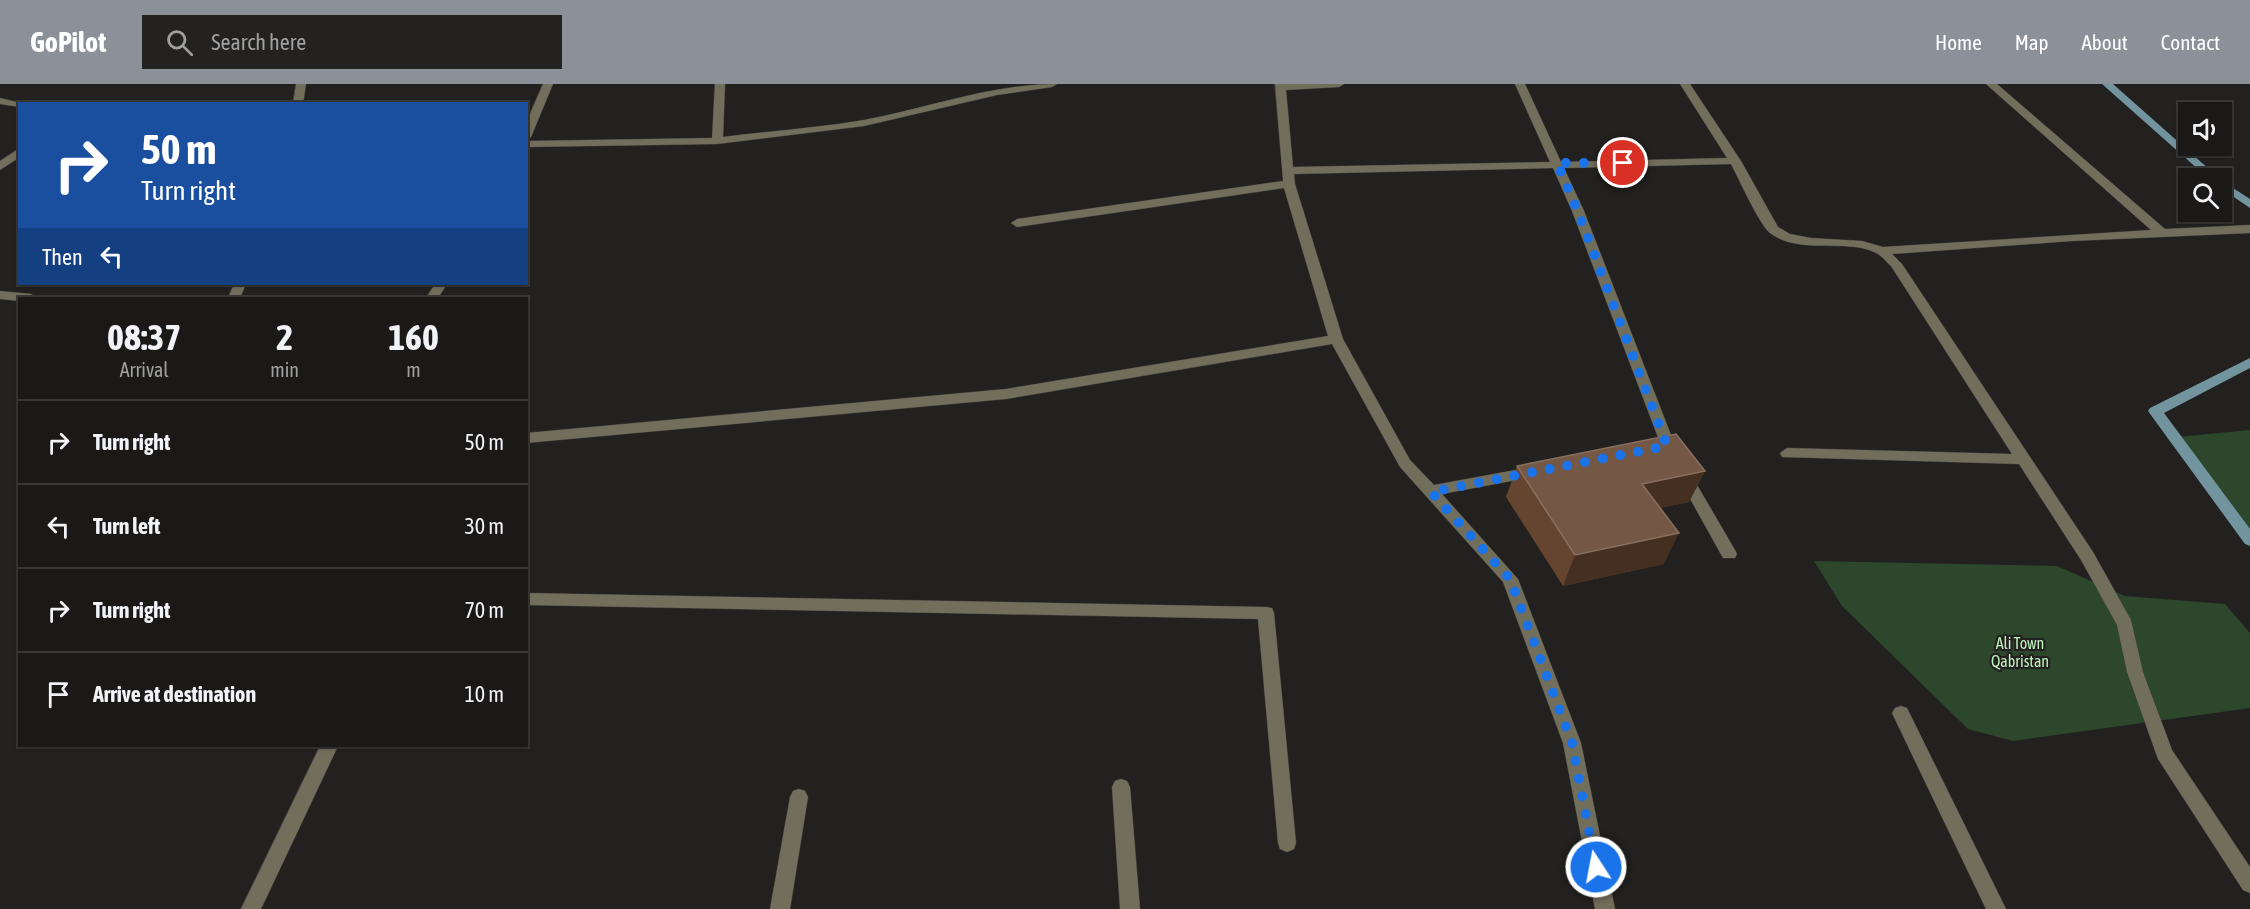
<!DOCTYPE html>
<html lang="en">
<head>
<meta charset="utf-8">
<style>
	:root { --surface:#1a1917; --page:#232220; --text:#f1f3f6; --muted:#9fa0a1; --line:#383836; --accent:#8c9099 }
	body { margin:0; font-family:"Asap Condensed",sans-serif; background:var(--page); color:var(--text); height:100vh; display:flex; flex-direction:column; font-size:22px; white-space:nowrap }
	* { box-sizing:border-box; margin:0 }
	p { font-size:20px; color:var(--muted) }
	.icon { flex:none; width:33px; height:33px; fill:none; stroke:currentColor; stroke-width:2; stroke-linecap:round; stroke-linejoin:round }
	.map { position:relative; flex:1; overflow:hidden }
	.details { position:absolute; left:18px; top:213px; width:510px; height:450px; display:flex; flex-direction:column; background:var(--surface); border-radius:0px; box-shadow:0 2px 4px #0004,0 0 0 2px var(--line) }
	.details>* { flex:none }
	.hud { position:absolute; left:18px; top:18px; width:510px; height:183px; border-radius:0px; box-shadow:0 2px 4px #0004,0 0 0 2px var(--line); background:#1a4fa0; color:#fff; overflow:hidden }
	.fabs { position:absolute; left:2178px; top:18px; display:grid; gap:12px }
	.fabs a { display:grid; place-items:center; width:54px; height:54px; border-radius:0px; background:var(--surface); box-shadow:0 2px 4px #0004,0 0 0 2px var(--line); font-size:30px }
	.pin { position:absolute; display:grid; place-items:center; width:51px; height:51px; color:#fff; margin:-26px; border:3px solid #fff; border-radius:50%; box-shadow:0 2px 6px #0007 }
	.me { position:absolute; width:66px; margin:-33px; rotate:349deg; stroke-linejoin:round; filter:drop-shadow(0 0 4px #0008) }
	.turn { display:flex; align-items:center; gap:21px; height:126px; padding:0 24px; font-size:27px }
	.turn .icon { width:78px; height:78px; stroke-width:2.5 }
	.turn b { display:block; font-size:42px; line-height:51px }
	.then { display:flex; align-items:center; height:57px; padding:0 24px; background:#0003; gap:12px; font-size:22px }
	.eta { display:flex; justify-content:space-evenly; align-items:center; height:102px; text-align:center }
	.eta b { font-size:36px; font-weight:700; line-height:42px }
	ul { padding:0; list-style:none }
	li { display:flex; align-items:center; gap:18px; height:84px; padding:0 24px; border-top:2px solid var(--line) }
	li div { flex:1 }
	li b { display:block; font-size:22px }
	li em { font-style:normal }
	header { display:flex; align-items:center; gap:36px; box-sizing:border-box; height:84px; padding:0 30px; background:var(--accent); color:#fff }
	header strong { font-size:28px }
	nav { display:flex; gap:33px; margin-inline-start:auto; font-size:21px }
	.search { width:420px; height:54px; background:var(--page); display:flex; align-items:center; gap:15px; box-sizing:border-box; padding:0 21px; border-radius:0px; color:var(--muted); font-size:22px }
	.map>svg:first-child { display:block }
	.green { fill:#2c472c }
	.lines { fill:none; stroke-linecap:round; stroke-linejoin:round }
	.stream { fill:#72949f; fill-rule:evenodd }
	.minor-casing { stroke:#403e3c; stroke-width:1 }
	.minor { fill:#726e5c; fill-rule:evenodd }
	.wall { fill:#654530 }
	.shaded-wall { fill:#442f21 }
	.building { fill:#745845; stroke:#887060; stroke-width:1.5 }
	.route { stroke:#1a73e8; stroke-width:10; stroke-dasharray:0 18 }
	.labels { text-anchor:middle; dominant-baseline:central; stroke-width:4.5; stroke-linejoin:round; paint-order:stroke }
	.park-label { font-size:16px; fill:#bdf1bb; stroke:#23211f }
</style>
</head>
<body>
<header>
<strong>GoPilot</strong>
<div class="search"><svg class="icon" aria-label="search" viewBox="0 0 24 24"><circle cx="10" cy="10" r="6"/><path d="M15 15l6 6"/></svg>Search here</div>
<nav><a>Home</a><a>Map</a><a>About</a><a>Contact</a></nav>
</header>
<div class="map">
<svg width="2250" height="825" viewBox="0 0 2250 825">
	<rect width="100%" height="100%" fill="#23211f"/>
	<path class="green" d="M2250 346V457L2167 354Z
		M1814 477 2057 482 2125 512 2225 520 2250 549V624L2013 657 1968 645 1842 522Z"/>
	<g class="lines">
		<path class="stream" d="M2102 0H2113L2219 94H2208Z
			M2222 97 2250 115V124L2222 105Z
			M2250 274V284L2164 329 2250 445V462L2245 460 2148 327 2150 324Z"/>
		<g class="minor-casing">
			<path id="minor" d="M296 0H306L303 20H293Z
				M543 0H553L531 53 526 56V39Z
				M715 0H725L723 53C770 47 817 44 864 36 929 24 991 0 1057 0L1052 3 997 11 864 42 717 60 526 63V57L712 54Z
				M1275 0H1344L1339 3 1286 6 1293 83 1550 78 1515 0H1525L1561 78 1727 74 1680 0H1690L1741 77 1778 143 1790 150 1811 154 1862 157 1883 163 2151 146 1986 0H1997L2165 145 2250 141V149L2072 157 1892 170 1902 180 2093 468 2131 536 2143 588 2172 666 2250 783V809L2243 806 2158 675 2127 588 2117 541 2081 476 2019 380 1782 373 1780 369 1787 364 2012 370 1891 182C1887 179 1883 173 1878 170 1850 153 1800 172 1770 149 1759 140 1739 95 1731 80L1564 84 1584 127 1678 369 1671 374 1664 369 1572 127 1553 84 1294 90 1295 100 1343 255 1410 376 1434 401 1532 383 1539 388 1532 393 1442 410 1518 495 1581 659 1615 825H1595L1563 659 1503 498 1400 383 1332 260 1006 315 526 359V349L1006 305 1328 252 1284 104 1017 143 1011 139 1017 135 1283 97Z
				M0 14 25 20H20V23L0 20Z
				M20 64V73L0 86V77Z
				M234 200H246L240 214H228Z
				M435 200H447L438 214H426Z
				M0 207 31 210 37 214H20V217L0 215Z
				M1685 388 1690 389 1735 466 1737 470 1735 474H1723L1678 393Z
				M526 509 1266 523 1272 524 1274 529 1296 759 1294 765 1287 768 1280 765 1278 759 1258 535 526 521Z
				M1901 622 1907 624 2006 825H1986L1892 629 1895 624Z
				M320 662H338L261 825H241Z
				M1121 695 1127 697 1130 703 1140 825H1120L1112 703 1115 697Z
				M799 705 805 707 808 713 790 825H770L790 713 793 707Z"/>
		</g>
		<use href="#minor" class="minor"/>
	</g>
	<path class="wall" d="M1517 382 1705 387 1689 418 1660 424 1664 480 1563 502 1506 413Z"/>
	<path class="shaded-wall" d="M1705 387 1689 418 1628 431 1642 400Z
		M1679 449 1664 480 1563 502 1575 471Z"/>
	<path class="building" d="M1676 350 1705 387 1642 400 1679 449 1575 471 1517 382Z"/>
	<g class="lines">
		<path class="route" d="M1596 783 1572 659 1510 495 1431 408 1667 362 1578 128 1557 79H1623"/>
	</g>
	<g class="labels">
		<g class="park-label">
			<text x="2020" y="559">Ali Town<tspan x="2020" dy="18">Qabristan</tspan></text>
		</g>
	</g>
</svg>
<div class="fabs">
<a><svg class="icon" aria-label="sound" viewBox="0 0 24 24"><path d="M4 9h4l5-4v14l-5-4H4zM17 9q2 3 0 6"/></svg></a>
<a><svg class="icon" aria-label="search" viewBox="0 0 24 24"><circle cx="10" cy="10" r="6"/><path d="M15 15l6 6"/></svg></a>
</div>
<div class="pin" style="left:1623px;top:79px;background:#d93025"><svg class="icon" aria-label="arrive" viewBox="0 0 24 24"><path d="M6 21V4h12l-3 4 3 4H6"/></svg></div>
<svg class="me" style="left:1596px;top:783px" viewBox="-20 -20 40 40"><circle r="17" fill="#1a73e8" stroke="#fff" stroke-width="3"/><path d="M0-11L8 9 0 5-8 9z" fill="#fff"/></svg>
<div class="hud">
<div class="turn"><svg class="icon" aria-label="right" viewBox="0 0 24 24"><path d="M7 20v-9h11M14 6l5 5-5 5"/></svg><div><b>50 m</b>Turn right</div></div>
<div class="then">Then<svg class="icon" aria-label="left" viewBox="0 0 24 24"><path d="M17 20v-9H6M10 6l-5 5 5 5"/></svg></div>
</div>
<section class="details">
<div class="eta">
<div><b>08:37</b><p>Arrival</p></div>
<div><b>2</b><p>min</p></div>
<div><b>160</b><p>m</p></div>
</div>
<ul>
<li><svg class="icon" aria-label="right" viewBox="0 0 24 24"><path d="M7 20v-9h11M14 6l5 5-5 5"/></svg><div><b>Turn right</b></div><em>50 m</em></li>
<li><svg class="icon" aria-label="left" viewBox="0 0 24 24"><path d="M17 20v-9H6M10 6l-5 5 5 5"/></svg><div><b>Turn left</b></div><em>30 m</em></li>
<li><svg class="icon" aria-label="right" viewBox="0 0 24 24"><path d="M7 20v-9h11M14 6l5 5-5 5"/></svg><div><b>Turn right</b></div><em>70 m</em></li>
<li><svg class="icon" aria-label="arrive" viewBox="0 0 24 24"><path d="M6 21V4h12l-3 4 3 4H6"/></svg><div><b>Arrive at destination</b></div><em>10 m</em></li>
</ul>
</section>
</div>
</body>
</html>
